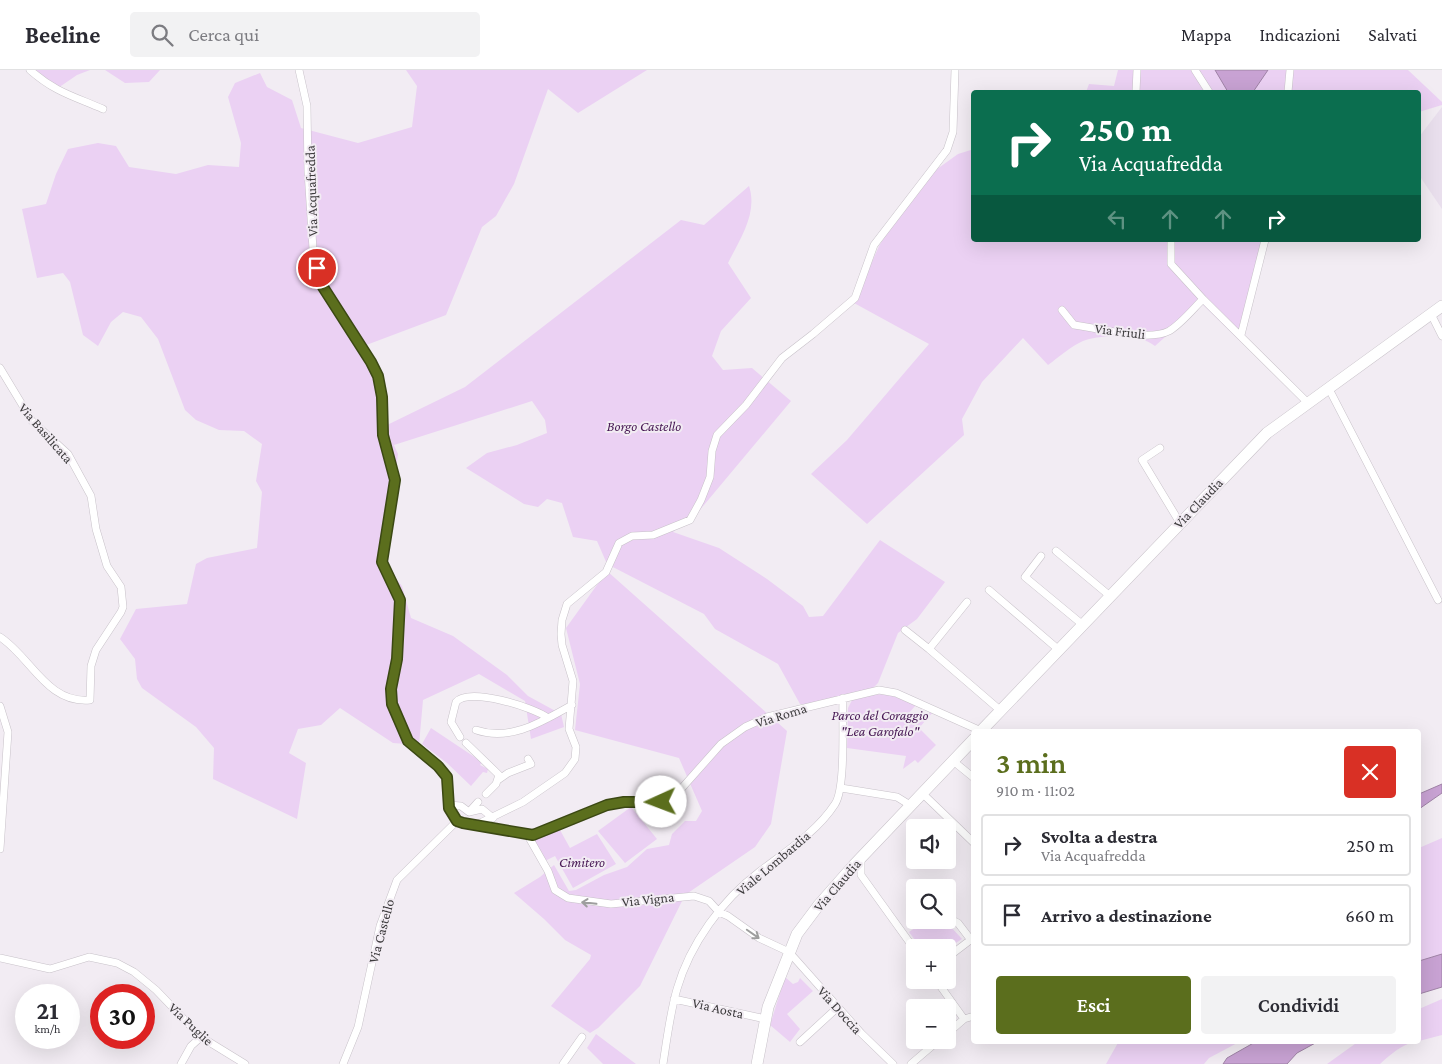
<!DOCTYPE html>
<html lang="it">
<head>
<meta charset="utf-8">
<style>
	:root { --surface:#fff; --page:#f2f2f3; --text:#2b2b33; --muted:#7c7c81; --line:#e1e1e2; --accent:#5b6e1d }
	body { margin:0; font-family:"Crimson Pro",serif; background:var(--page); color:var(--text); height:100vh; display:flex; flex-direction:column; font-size:19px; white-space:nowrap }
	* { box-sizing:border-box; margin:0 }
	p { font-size:16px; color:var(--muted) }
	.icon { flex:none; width:28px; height:28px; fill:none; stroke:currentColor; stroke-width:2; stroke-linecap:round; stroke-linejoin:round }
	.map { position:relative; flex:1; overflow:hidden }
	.side { position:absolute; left:971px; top:659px; width:450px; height:315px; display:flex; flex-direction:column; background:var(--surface); border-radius:5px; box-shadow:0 5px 20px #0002 }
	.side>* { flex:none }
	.guide { position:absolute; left:971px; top:20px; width:450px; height:152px; border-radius:5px; box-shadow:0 5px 20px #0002; background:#0b6e4f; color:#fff; overflow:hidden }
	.buttons { position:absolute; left:906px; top:749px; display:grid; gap:10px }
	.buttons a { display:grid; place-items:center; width:50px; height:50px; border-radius:5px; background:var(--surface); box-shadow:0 5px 20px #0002; font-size:25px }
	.speed { position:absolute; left:15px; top:914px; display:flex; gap:10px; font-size:25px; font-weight:700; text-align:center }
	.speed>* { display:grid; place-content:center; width:65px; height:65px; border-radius:50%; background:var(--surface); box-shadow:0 5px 20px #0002; line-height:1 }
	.speed small { font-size:12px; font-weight:400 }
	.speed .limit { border:8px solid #d22; background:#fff; color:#111 }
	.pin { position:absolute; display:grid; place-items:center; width:42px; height:42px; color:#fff; margin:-21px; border:2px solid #fff; border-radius:50%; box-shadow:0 1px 5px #0007 }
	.me { position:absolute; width:55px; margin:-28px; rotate:268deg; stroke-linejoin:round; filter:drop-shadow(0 0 4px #0008) }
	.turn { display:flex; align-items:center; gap:18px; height:105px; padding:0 25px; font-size:22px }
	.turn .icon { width:65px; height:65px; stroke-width:2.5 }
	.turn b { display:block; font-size:35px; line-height:42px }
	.lanes { display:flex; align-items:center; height:48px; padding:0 25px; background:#0003; justify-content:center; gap:25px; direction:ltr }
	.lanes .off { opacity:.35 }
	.round { display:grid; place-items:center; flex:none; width:52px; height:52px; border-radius:5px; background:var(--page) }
	.summary { display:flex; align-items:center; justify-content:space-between; height:85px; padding:0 25px }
	h1 { font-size:30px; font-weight:600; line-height:38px; color:var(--accent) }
	.button { display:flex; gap:10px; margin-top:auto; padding:10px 25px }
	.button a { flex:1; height:58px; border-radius:5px; background:var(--accent); color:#fff; font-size:20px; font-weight:600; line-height:58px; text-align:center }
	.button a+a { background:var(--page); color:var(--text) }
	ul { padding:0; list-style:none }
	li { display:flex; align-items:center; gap:15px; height:62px; margin:0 10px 8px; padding:0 15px; border:2px solid var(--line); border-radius:5px }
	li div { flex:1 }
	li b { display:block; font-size:19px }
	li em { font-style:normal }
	header { display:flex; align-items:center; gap:30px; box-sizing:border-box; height:70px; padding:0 25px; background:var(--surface); border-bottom:1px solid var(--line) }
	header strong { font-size:24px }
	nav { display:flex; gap:28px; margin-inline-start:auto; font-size:18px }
	.search { width:350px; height:45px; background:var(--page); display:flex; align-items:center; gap:12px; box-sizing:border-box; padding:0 18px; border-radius:5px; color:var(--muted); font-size:19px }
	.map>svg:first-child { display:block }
	.built { fill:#e9dfed }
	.green { fill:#ebd1f3 }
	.water { fill:#c8a2d3; stroke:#9f83a6 }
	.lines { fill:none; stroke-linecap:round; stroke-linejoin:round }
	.street-casing { stroke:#c8c2c9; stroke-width:8 }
	.primary-casing { stroke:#c8c2c9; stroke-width:12 }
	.street { stroke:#fff; stroke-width:7 }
	.primary { stroke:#fff; stroke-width:11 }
	.oneway { stroke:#9e9e9e }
	.route-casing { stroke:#3b4813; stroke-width:12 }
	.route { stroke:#5b6e1d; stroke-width:9 }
	.labels { text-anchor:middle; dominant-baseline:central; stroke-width:4; stroke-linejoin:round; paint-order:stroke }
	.street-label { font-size:14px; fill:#3e3c3e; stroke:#f2ecf3 }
	.park-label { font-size:14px; font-style:italic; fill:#471854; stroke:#f2ecf3 }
</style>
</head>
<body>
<header>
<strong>Beeline</strong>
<div class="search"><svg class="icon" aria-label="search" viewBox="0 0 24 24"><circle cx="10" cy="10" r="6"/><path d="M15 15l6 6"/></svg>Cerca qui</div>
<nav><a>Mappa</a><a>Indicazioni</a><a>Salvati</a></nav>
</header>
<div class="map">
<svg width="1442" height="994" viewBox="0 0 1442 994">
	<rect width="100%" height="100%" fill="#f2ecf3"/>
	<path class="built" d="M1442 37V139L1419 105V67Z"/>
	<path class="green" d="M26 0H90L77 5 58 18Z
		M105 0H160L149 12 125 13Z
		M406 0H647L578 43 548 19 514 114 496 146 482 157 446 245 361 277 382 307 385 356 465 317 681 150 704 155 749 116C758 143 740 169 728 193L751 228 721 261 712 286 723 300 752 298 791 331 699 441 673 462 719 478 767 509 803 536 809 547 823 546 880 470 945 512 917 549 898 563 878 613 866 625 887 624 916 635 908 644 919 653 931 641 933 642 919 658 936 675 918 693 915 690 903 699 906 686 847 678 848 638 852 630 839 634H800L778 594 715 559 704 544 607 494 597 471 573 467 562 433 547 429 538 437 524 434 466 398 487 383 517 375 547 363 545 350 532 331 394 375 398 384 383 493 402 516 411 548 453 566 507 605 528 626 561 644 564 657 531 669 525 631 479 604 423 630 419 675 393 673 340 638 321 655 298 659 289 683 306 693 297 749 213 709 214 678 196 657 142 618 137 609 135 589 120 569 136 539 187 534 196 494 207 488 257 478 262 422 256 411 262 374 244 361 219 360 196 350 185 340 158 269 141 247 123 242 111 252 98 276 83 265 70 212 63 203 37 208 22 139 46 134 56 104 68 79 98 73 116 76 129 97 176 104 208 95 239 97 241 73 228 27 235 13 260 3 267 17 292 30 301 58 358 73 412 57 417 16Z
		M1118 0H1408L1442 32V35L1419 42V22H1086L1089 14 1114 16Z
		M974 79V170H1264L1241 272 1202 234 1155 276C1141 264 1100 264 1083 271 1071 276 1059 287 1048 295L1023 268 982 312 962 349 964 365 867 454 811 404 847 370 929 274 854 233 879 176 919 112 958 84Z
		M607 501 787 661 771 754 755 777 685 825 640 916 598 958 590 963 551 936 590 889 591 885 565 870 544 849 514 823 540 807 554 795 569 821 576 820 604 805 627 797 647 779 669 775 672 764 685 751H696L702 741 679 688 575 660 580 614 566 558Z
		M431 658 482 692 480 695 488 699 487 703 483 702 471 716 447 693 422 674Z
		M631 737 657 769 625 793 598 761Z
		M560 760 570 778 597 764 616 794 573 818 555 786 545 791 531 768Z
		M1442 768V884L1419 891V778Z
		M926 850H940L942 855 950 856 962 869 948 878 920 877 909 862Z
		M785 907 793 914 798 912 800 908 813 921 787 944 800 959 790 972 770 955Z
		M1442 929V965L1419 971V939Z
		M596 964 636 994H603L587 978Z
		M1119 971H1241L1209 988 1204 994H1106Z
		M1359 971H1416C1401 975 1391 984 1380 994H1327Z"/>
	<path class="water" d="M1215 0H1268L1253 22H1228Z
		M1442 714V723L1419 739V724Z
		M1442 884V917L1419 924V891Z
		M1257 971H1319L1297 983 1287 994H1223L1227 988Z"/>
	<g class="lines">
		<g class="street-casing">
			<path id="street" d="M30 0C55 22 73 26 103 39
				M299 0 307 36 308 101 313 179 317 198 323 217 378 306 382 327 383 365 395 410 382 492 400 530 397 589 391 619 392 634 408 671 438 697 447 707 449 738 457 751
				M1195 0 1209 22
				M1136 22 1137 0
				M1288 22 1290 0
				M1171 170V194L1203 229
				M1062 240 1074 255C1098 258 1148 272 1169 261 1181 254 1193 239 1203 229L1307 332
				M1431 244 1442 266
				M1241 265 1265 170
				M0 298 32 351 68 384 91 426 96 459 107 496 121 517 123 537 121 542 96 580 91 596 90 630C47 634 31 587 0 567
				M1328 317 1438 530
				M1160 378 1142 390 1180 453
				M1056 481 1110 526
				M1041 486 1025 507 1083 555
				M989 520 1059 580
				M967 532 929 579 1001 641
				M905 560 929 579
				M0 636 8 662 0 779
				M476 660C511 672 543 651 572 635
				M460 667 451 652 456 632C469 617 533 637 548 648
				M466 673 499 705 496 714 486 724
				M958 695 974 708
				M498 710 508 703 531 694 528 689
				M841 718 897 727 910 735
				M922 723 974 773
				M449 735 461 736 469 742 482 739 493 748
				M469 742 478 732
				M457 751 533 765 607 735 624 732H661L681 719 721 674 745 657 767 647 879 620 896 623 981 661
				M476 755 523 732 565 703 575 689 576 677 569 659 573 611 562 575 561 564 562 550 567 534 606 502 619 473 632 466 653 465 690 450 701 430 710 407 712 381 717 365 746 335 782 288 813 264 855 228 874 175 947 80 953 62 955 0
				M527 764 548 801 555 820 568 828 611 834 694 826 709 831 719 842 728 846 759 868 789 882 861 963 893 994
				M861 788V805L915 880
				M948 848 958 853 971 870
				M948 887 973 868
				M0 888 50 899 89 887 117 893 134 902 156 920 201 967 245 994
				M936 910 964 949 974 946
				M674 929 761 948
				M948 963 964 949
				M800 972 837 938
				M181 994 191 976 201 967
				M343 994 358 957 380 856 397 810 457 751
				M563 994 582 967
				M663 994C667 969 670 943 677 919 690 874 722 830 759 802 785 782 817 762 835 734 846 717 842 651 843 628
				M911 994 939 970"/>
		</g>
		<g class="primary-casing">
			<path id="primary" d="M981 661 1267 363 1442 236
				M757 994 768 937 797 864 818 836 854 795 974 669"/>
		</g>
		<use href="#street" class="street"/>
		<use href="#primary" class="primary"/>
	</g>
	<defs><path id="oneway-shaft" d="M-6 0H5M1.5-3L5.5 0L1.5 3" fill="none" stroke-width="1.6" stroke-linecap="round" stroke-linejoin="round" transform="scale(1.25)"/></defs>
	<g class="oneway">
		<use href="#oneway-shaft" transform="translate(589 833) rotate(-174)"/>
		<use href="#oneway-shaft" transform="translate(753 864) rotate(35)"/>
	</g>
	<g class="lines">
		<g class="route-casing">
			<path id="route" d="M317 198 323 217 371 292 378 306 382 327 383 365 395 410 382 492 400 530 397 589 391 619 392 634 408 671 438 696 447 707 449 738 457 751 463 753 533 765 607 735 624 732H661"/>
		</g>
		<use href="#route" class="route"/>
	</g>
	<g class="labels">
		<g class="street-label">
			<text transform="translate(311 121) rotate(-92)">Via Acquafredda</text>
			<text transform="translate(1120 261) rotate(7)">Via Friuli</text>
			<text transform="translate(46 363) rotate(49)">Via Basilicata</text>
			<text transform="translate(1198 433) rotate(-46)">Via Claudia</text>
			<text transform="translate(781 645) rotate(-17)">Via Roma</text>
			<text transform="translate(773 793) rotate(-40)">Viale Lombardia</text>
			<text transform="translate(837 815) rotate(-49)">Via Claudia</text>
			<text transform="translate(648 829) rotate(-6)">Via Vigna</text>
			<text transform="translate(381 861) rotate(-75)">Via Castello</text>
			<text transform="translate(718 938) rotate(13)">Via Aosta</text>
			<text transform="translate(840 940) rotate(48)">Via Doccia</text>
			<text transform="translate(191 954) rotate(43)">Via Puglie</text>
		</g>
		<g class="park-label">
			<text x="644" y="356">Borgo Castello</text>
			<text x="880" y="645">Parco del Coraggio<tspan x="880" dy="16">"Lea Garofalo"</tspan></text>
			<text x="582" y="792">Cimitero</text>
		</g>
	</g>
</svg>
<div class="buttons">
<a><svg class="icon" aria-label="sound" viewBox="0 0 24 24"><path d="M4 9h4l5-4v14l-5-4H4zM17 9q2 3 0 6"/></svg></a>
<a><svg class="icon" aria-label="search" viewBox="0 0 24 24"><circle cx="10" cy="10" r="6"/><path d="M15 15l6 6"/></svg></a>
<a>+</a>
<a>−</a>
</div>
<div class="speed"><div>21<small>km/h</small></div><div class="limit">30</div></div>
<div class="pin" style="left:317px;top:198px;background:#d93025"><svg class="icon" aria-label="arrive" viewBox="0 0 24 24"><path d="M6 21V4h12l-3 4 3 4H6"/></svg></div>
<svg class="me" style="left:661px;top:732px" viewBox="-20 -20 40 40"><circle r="19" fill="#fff"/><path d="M0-13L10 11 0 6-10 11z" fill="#5b6e1d"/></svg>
<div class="guide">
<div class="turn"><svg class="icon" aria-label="right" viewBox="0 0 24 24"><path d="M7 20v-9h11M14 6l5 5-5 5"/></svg><div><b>250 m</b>Via Acquafredda</div></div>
<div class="lanes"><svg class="icon off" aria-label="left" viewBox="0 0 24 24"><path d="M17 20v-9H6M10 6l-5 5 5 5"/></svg><svg class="icon off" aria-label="ahead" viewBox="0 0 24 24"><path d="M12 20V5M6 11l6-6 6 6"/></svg><svg class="icon off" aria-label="ahead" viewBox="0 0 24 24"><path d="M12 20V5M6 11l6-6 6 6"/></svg><svg class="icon" aria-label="right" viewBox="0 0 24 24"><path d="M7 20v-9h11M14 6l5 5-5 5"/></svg></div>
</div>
<section class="side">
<div class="summary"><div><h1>3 min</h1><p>910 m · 11:02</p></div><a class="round" style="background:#d93025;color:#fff"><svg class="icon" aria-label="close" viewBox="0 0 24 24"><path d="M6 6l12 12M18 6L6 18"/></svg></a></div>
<ul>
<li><svg class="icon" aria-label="right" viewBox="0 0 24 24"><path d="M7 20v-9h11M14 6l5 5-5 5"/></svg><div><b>Svolta a destra</b><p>Via Acquafredda</p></div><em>250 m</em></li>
<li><svg class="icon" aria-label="arrive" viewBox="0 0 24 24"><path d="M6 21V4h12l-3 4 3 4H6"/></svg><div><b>Arrivo a destinazione</b></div><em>660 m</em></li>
</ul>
<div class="button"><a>Esci</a><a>Condividi</a></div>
</section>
</div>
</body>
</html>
